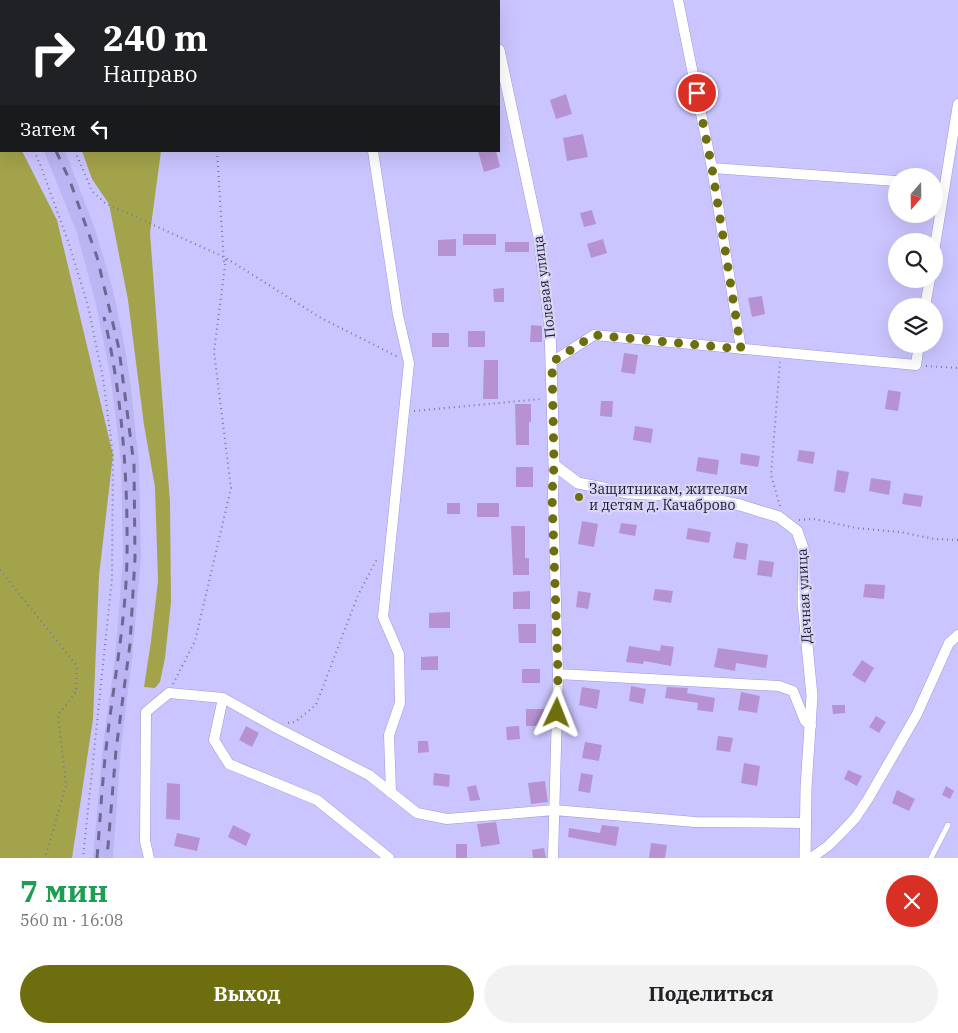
<!DOCTYPE html>
<html lang="ru">
<head>
<meta charset="utf-8">
<style>
	:root { --surface:#fff; --page:#f2f2f2; --text:#202124; --muted:#757577; --accent:#6f6e0f }
	body { margin:0; font-family:"IBM Plex Serif",serif; background:var(--page); color:var(--text); height:100vh; display:flex; flex-direction:column; font-size:19px; white-space:nowrap }
	* { box-sizing:border-box; margin:0 }
	p { font-size:16px; color:var(--muted) }
	.icon { flex:none; width:28px; height:28px; fill:none; stroke:currentColor; stroke-width:2; stroke-linecap:round; stroke-linejoin:round }
	.map { position:relative; height:858px; overflow:hidden }
	.drawer { display:flex; flex-direction:column; background:var(--surface); flex:1 }
	.drawer>* { flex:none }
	.top-card { position:absolute; left:0px; top:0px; width:500px; height:152px; box-shadow:0 5px 20px #0002; background:#202124; color:#fff; overflow:hidden }
	.needle { width:32px; rotate:200deg }
	.buttons { position:absolute; left:888px; top:168px; display:grid; gap:10px }
	.buttons a { display:grid; place-items:center; width:55px; height:55px; border-radius:50%; background:var(--surface); box-shadow:0 5px 20px #0002; font-size:25px }
	.pin { position:absolute; display:grid; place-items:center; width:42px; height:42px; color:#fff; margin:-21px; border:2px solid #fff; border-radius:50%; box-shadow:0 1px 5px #0007 }
	.me { position:absolute; width:55px; margin:-28px; rotate:2deg; stroke-linejoin:round; filter:drop-shadow(0 0 4px #0008) }
	.turn { display:flex; align-items:center; gap:18px; height:105px; padding:0 20px; font-size:22px }
	.turn .icon { width:65px; height:65px; stroke-width:2.5 }
	.turn b { display:block; font-size:35px; line-height:42px }
	.then { display:flex; align-items:center; height:48px; padding:0 20px; background:#0003; gap:10px; font-size:19px }
	.round { display:grid; place-items:center; flex:none; width:52px; height:52px; border-radius:26px; background:var(--page) }
	.head { display:flex; align-items:center; justify-content:space-between; height:85px; padding:0 20px }
	h1 { font-size:30px; font-weight:800; line-height:38px; color:#1e9e55 }
	.cta { display:flex; gap:10px; margin-top:auto; padding:10px 20px }
	.cta a { flex:1; height:58px; border-radius:30px; background:var(--accent); color:#fff; font-size:20px; font-weight:800; line-height:58px; text-align:center }
	.cta a+a { background:var(--page); color:var(--text) }
	.map>svg:first-child { display:block }
	.built { fill:#bbb6f3 }
	.green { fill:#a3a34b }
	.building { fill:#b692d3 }
	.lines { fill:none; stroke-linecap:round; stroke-linejoin:round }
	.service-casing { stroke:#9e96db; stroke-width:6 }
	.minor-casing { stroke:#9e96db; stroke-width:11 }
	.tertiary-casing { stroke:#9e96db; stroke-width:12 }
	.path { stroke:#7a75a1; stroke-width:2; stroke-dasharray:1 4; stroke-linecap:butt }
	.service { stroke:#fff; stroke-width:5 }
	.minor { stroke:#fff; stroke-width:10 }
	.tertiary { stroke:#fff; stroke-width:11 }
	.rail { stroke:#6d6891; stroke-width:3; stroke-dasharray:9 9; stroke-linecap:butt }
	.route { stroke:#6f6e0f; stroke-width:9; stroke-dasharray:0 16.2 }
	.poi-dot { fill:#6f6e0f; stroke:#d8d6f4; stroke-width:2 }
	.labels { text-anchor:middle; dominant-baseline:central; stroke-width:4.5; stroke-linejoin:round; paint-order:stroke }
	.street-label { font-size:14px; fill:#1e1a35; stroke:#d8d6f4 }
	.poi-label { font-size:14px; fill:#1e1a35; stroke:#d8d6f4; text-anchor:start }
</style>
</head>
<body>
<div class="map">
<svg width="958" height="858" viewBox="0 0 958 858">
	<rect width="100%" height="100%" fill="#cbc5ff"/>
	<path class="built" d="M44 151H65L95 229 113 290 125 348 131 388 139 464 141 557 132 659 121 747 113 858H93L103 744 115 657 119 609 123 557 121 463 111 379 96 304 77 233Z"/>
	<path class="green" d="M0 0H204L1 2Z
		M0 108 1 151H22L57 220 113 455 99 576 93 719 72 858H0Z
		M82 151H161L150 233 170 502 171 602 165 658 160 682 155 688 144 687 151 641 158 581 155 487 144 425 128 300 109 204 92 179Z"/>
	<path class="building" d="M566 94 572 114 556 119 550 100Z
		M583 134 588 157 567 161 563 138Z
		M478 151H496L500 167 484 172Z
		M592 210 596 224 584 227 580 213Z
		M463 234H496V245H463Z
		M456 239V256H438V240Z
		M603 239 607 253 591 258 587 244Z
		M505 242H529V252H505Z
		M504 288V302H494L493 289Z
		M762 296 765 314 752 317 748 298Z
		M531 325 542 326V342H530Z
		M468 331H485V347H468Z
		M432 333H449V347H432Z
		M624 353 638 355 635 374 621 372Z
		M484 360H498V399H483Z
		M888 390 901 392 898 411 885 409Z
		M601 401H613L612 417 600 416Z
		M515 404H531V422H529V445H516Z
		M635 426 653 429 651 443 633 440Z
		M799 450 815 452 813 464 797 461Z
		M741 453 760 456 758 467 740 464Z
		M698 457 719 460 717 475 696 471Z
		M516 467H533V487H516Z
		M837 470 849 472 845 493 834 491Z
		M871 478 891 481 889 495 869 491Z
		M904 493 923 496 921 507 902 504Z
		M447 503H460V514H447Z
		M477 503H499V517H477Z
		M582 521 598 524 594 547 578 544Z
		M621 523 637 525 635 536 619 533Z
		M511 526H525V558H529V575H513Z
		M688 528 711 532 709 543 686 539Z
		M736 542 748 544 746 560 733 558Z
		M759 560 774 562 772 577 757 575Z
		M865 584 885 585 884 599 863 597Z
		M655 589 673 591 671 603 653 600Z
		M530 591V609H513V592Z
		M578 591 591 593 588 609 576 607Z
		M450 612V628H429V613Z
		M518 624H536V643H519Z
		M661 645 674 647 671 666 644 661 643 664 626 662 629 646 660 651Z
		M718 648 768 655 766 668 736 663 735 671 714 667Z
		M438 656V670H421V657Z
		M862 660 874 668 865 683 852 675Z
		M522 669H540V683H522Z
		M631 686 646 689 643 704 629 701Z
		M582 687 600 690 597 709 579 705Z
		M667 687 688 688 687 693 715 698 713 712 697 710 698 703 665 698Z
		M741 692 760 696 757 713 738 710Z
		M832 705H845V713L833 714Z
		M526 709H544V726H526Z
		M876 716 886 722 879 733 869 727Z
		M246 726 259 733 252 747 239 740Z
		M519 726 520 739 507 740 506 727Z
		M718 736 733 738 730 752 716 750Z
		M418 741H428L429 752 418 753Z
		M585 742 602 745 599 761 582 758Z
		M744 763 760 766 757 786 741 783Z
		M848 770 862 776 857 786 844 779Z
		M434 773 450 775 449 787 433 785Z
		M581 773 593 775 590 793 578 791Z
		M545 781 548 802 531 804 528 783Z
		M167 783 180 784V820L166 819Z
		M476 785 480 800 470 801 467 787Z
		M946 786 954 791 950 799 942 795Z
		M897 790 915 799 909 811 892 803Z
		M496 822 500 844 481 847 477 824Z
		M233 825 251 834 246 846 228 837Z
		M602 825 619 827 616 846 568 837 569 828 600 833Z
		M177 833 200 838 197 851 174 846Z
		M651 843 667 845 665 858H649Z
		M456 844H467V858H456Z
		M544 848 546 858H533L532 850Z"/>
	<g class="lines">
		<g class="service-casing">
			<path id="service" d="M450 1 456 0
				M931 858 948 825"/>
		</g>
		<g class="minor-casing">
			<path id="minor" d="M328 0 329 1
				M678 0 712 168 741 349
				M373 151 398 315 409 363 383 617 399 654 400 703 389 735 391 793
				M712 168 896 181
				M934 252 958 104
				M925 306 930 279
				M552 362 594 335 916 365 919 344
				M558 674 779 686 793 691 805 721 811 726
				M223 698 214 740 229 764 317 800 389 858
				M149 858 145 841 146 712 169 693 223 698 273 726 369 775 417 813 447 819 554 810 695 822 806 823
				M553 858 558 674 553 495 554 465
				M811 858 828 846 843 831 856 817 868 799 917 714 949 643 958 635"/>
		</g>
		<g class="tertiary-casing">
			<path id="tertiary" d="M488 0V1
				M499 50 539 237 550 328 554 465 578 483 628 493 701 497 740 505 779 517 797 531 804 551 803 603 812 696 806 788 805 858"/>
		</g>
		<path class="path" d="M206 1V0
			M0 6 1 8
			M0 84 1 86
			M34 151 40 164 69 244 88 306 103 378 113 455 112 578 83 858
			M75 151 92 191 105 203 226 258 321 318 398 357
			M217 151 224 263
			M926 366 958 368
			M414 411 541 399
			M780 506 771 475 780 362
			M799 520 814 519 856 528 900 532 935 539 958 540
			M0 570 77 666 76 692 58 715 66 785 45 858
			M173 684 195 641 231 488 214 352 226 258
			M288 723 295 722 316 705 358 595 378 557"/>
		<use href="#service" class="service"/>
		<use href="#minor" class="minor"/>
		<use href="#tertiary" class="tertiary"/>
		<path class="rail" d="M0 44 1 46
			M0 58 1 60
			M56 151 70 181 97 257 119 349 134 465 135 558 130 644 116 750 107 858
			M97 858C100 822 102 785 106 749 113 685 126 622 127 557 128 479 122 393 104 317"/>
	</g>
	<g class="lines">
		<path class="route" d="M557 713 558 674 552 495 554 465 552 362 594 335 741 349 712 168 697 93"/>
	</g>
	<circle class="poi-dot" cx="579" cy="497" r="5"/>
	<g class="labels">
		<g class="street-label">
			<text transform="translate(544 287) rotate(-97)">Полевая улица</text>
			<text transform="translate(804 596) rotate(-93)">Дачная улица</text>
		</g>
		<g class="poi-label">
			<text x="589" y="489">Защитникам, жителям<tspan x="589" dy="16">и детям д. Качаброво</tspan></text>
		</g>
	</g>
</svg>
<div class="buttons">
<a><svg class="needle" viewBox="-14 -14 28 28"><path d="M0-13l5 13h-10z" fill="#e53935"/><path d="M0 13l5-13h-10z" fill="#757577"/></svg></a>
<a><svg class="icon" aria-label="search" viewBox="0 0 24 24"><circle cx="10" cy="10" r="6"/><path d="M15 15l6 6"/></svg></a>
<a><svg class="icon" aria-label="layers" viewBox="0 0 24 24"><path d="M12 4l9 5-9 5-9-5zM3 14l9 5 9-5"/></svg></a>
</div>
<div class="pin" style="left:697px;top:93px;background:#d93025"><svg class="icon" aria-label="arrive" viewBox="0 0 24 24"><path d="M6 21V4h12l-3 4 3 4H6"/></svg></div>
<svg class="me" style="left:557px;top:713px" viewBox="-20 -20 40 40"><path d="M0-17L14 15 0 8-14 15z" fill="#6f6e0f" stroke="#fff" stroke-width="4"/></svg>
<div class="top-card">
<div class="turn"><svg class="icon" aria-label="right" viewBox="0 0 24 24"><path d="M7 20v-9h11M14 6l5 5-5 5"/></svg><div><b>240 m</b>Направо</div></div>
<div class="then">Затем<svg class="icon" aria-label="left" viewBox="0 0 24 24"><path d="M17 20v-9H6M10 6l-5 5 5 5"/></svg></div>
</div>
</div>
<section class="drawer">
<div class="head"><div><h1>7 мин</h1><p>560 m · 16:08</p></div><a class="round" style="background:#d93025;color:#fff"><svg class="icon" aria-label="close" viewBox="0 0 24 24"><path d="M6 6l12 12M18 6L6 18"/></svg></a></div>
<div class="cta"><a>Выход</a><a>Поделиться</a></div>
</section>
</body>
</html>
